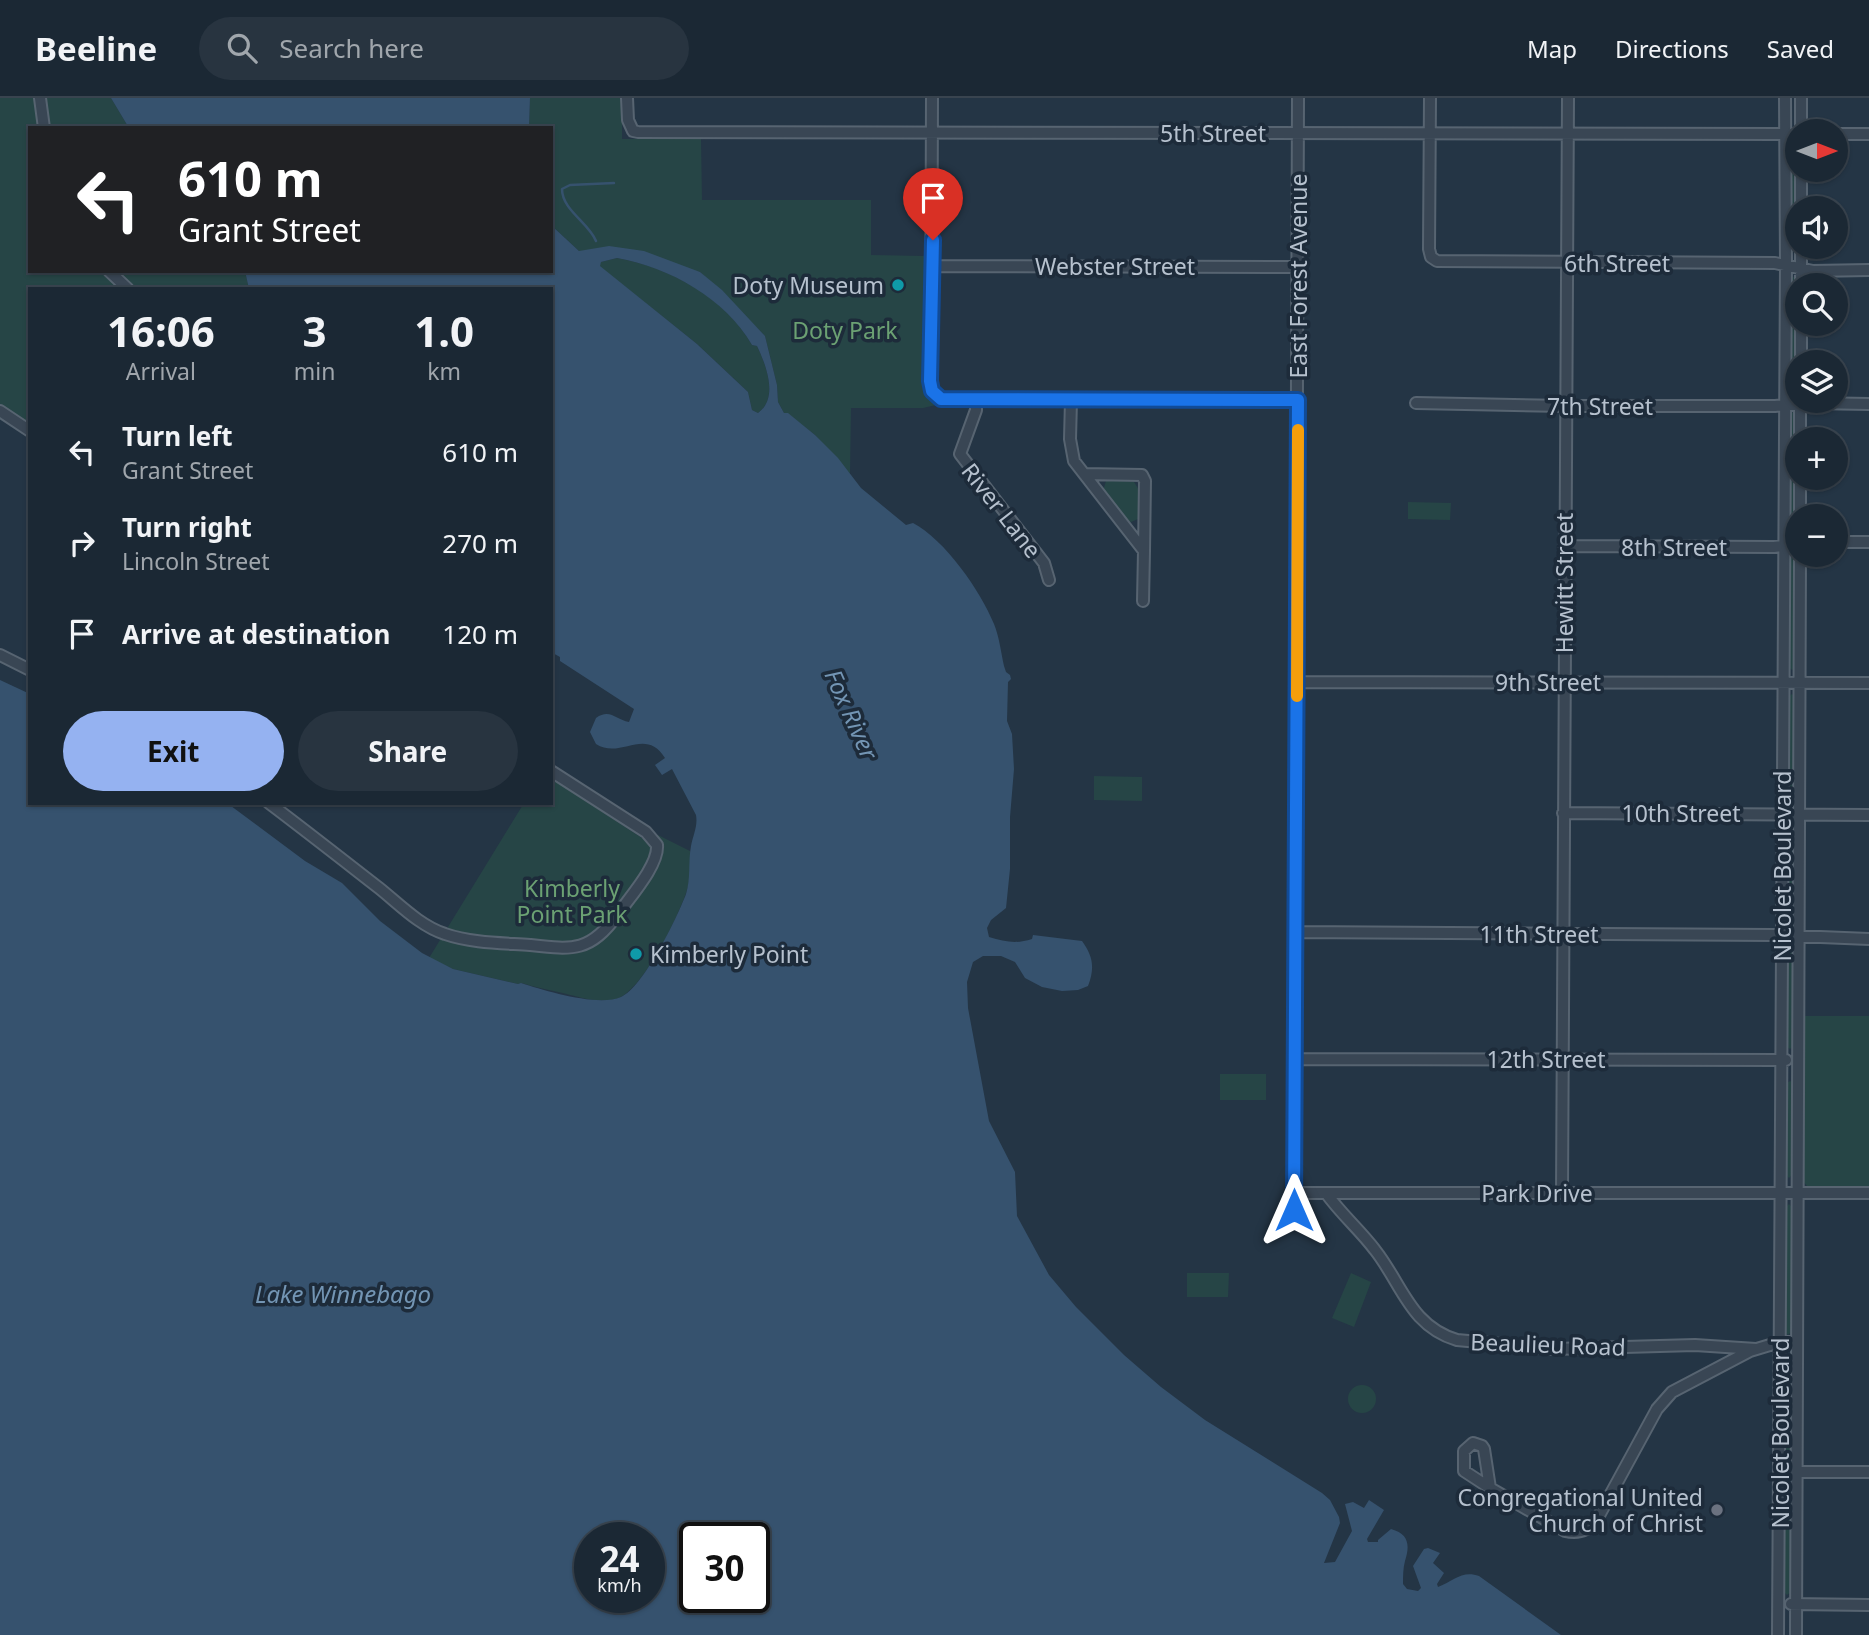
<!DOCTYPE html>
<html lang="en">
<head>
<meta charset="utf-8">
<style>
	:root { --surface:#1b2834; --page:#283440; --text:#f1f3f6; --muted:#a0a6ac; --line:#39444f; --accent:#95b2f1 }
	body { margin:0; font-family:"Noto Sans",sans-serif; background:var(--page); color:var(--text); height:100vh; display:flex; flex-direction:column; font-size:26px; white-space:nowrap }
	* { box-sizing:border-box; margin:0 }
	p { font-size:23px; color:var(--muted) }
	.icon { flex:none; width:38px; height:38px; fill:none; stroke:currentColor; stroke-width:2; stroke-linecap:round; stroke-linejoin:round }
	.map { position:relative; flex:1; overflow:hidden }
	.drawer { position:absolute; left:28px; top:189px; width:525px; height:518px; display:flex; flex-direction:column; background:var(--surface); border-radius:0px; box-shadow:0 2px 5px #0004,0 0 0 2px var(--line) }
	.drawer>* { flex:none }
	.top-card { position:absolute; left:28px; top:28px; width:525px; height:147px; border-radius:0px; box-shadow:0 2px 5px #0004,0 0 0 2px var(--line); background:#202124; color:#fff; overflow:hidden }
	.needle { width:46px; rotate:90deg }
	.tools { position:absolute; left:1785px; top:21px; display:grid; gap:14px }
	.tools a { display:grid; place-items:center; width:63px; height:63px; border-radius:50%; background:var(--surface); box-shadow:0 2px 5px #0004,0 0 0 2px var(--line); font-size:35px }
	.speed { position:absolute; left:574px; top:1424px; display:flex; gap:14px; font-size:35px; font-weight:700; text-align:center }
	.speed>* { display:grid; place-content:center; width:91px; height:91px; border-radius:50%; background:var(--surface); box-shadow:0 2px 5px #0004,0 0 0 2px var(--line); line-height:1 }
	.speed small { font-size:18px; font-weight:400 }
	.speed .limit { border:4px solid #111; border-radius:10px; background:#fff; color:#111 }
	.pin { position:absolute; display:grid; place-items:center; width:60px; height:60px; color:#fff; margin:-72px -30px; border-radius:50% 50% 50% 0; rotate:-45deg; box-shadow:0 0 7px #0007 }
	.pin .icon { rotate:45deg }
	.me { position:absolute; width:77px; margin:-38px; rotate:0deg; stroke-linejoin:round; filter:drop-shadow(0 0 5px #0008) }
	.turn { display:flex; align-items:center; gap:24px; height:147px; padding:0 35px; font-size:32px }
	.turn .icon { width:91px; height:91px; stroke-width:2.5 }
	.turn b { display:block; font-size:49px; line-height:60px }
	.eta { display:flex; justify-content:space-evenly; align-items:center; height:119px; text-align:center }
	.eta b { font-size:42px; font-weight:700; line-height:49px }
	.cta { display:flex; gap:14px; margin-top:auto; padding:14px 35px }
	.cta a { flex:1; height:80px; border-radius:42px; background:var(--accent); color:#111; font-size:28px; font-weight:700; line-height:80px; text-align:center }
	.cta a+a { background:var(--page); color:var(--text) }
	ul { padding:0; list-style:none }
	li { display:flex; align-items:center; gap:21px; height:91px; padding:0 35px }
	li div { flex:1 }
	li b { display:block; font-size:26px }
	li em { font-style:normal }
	header { display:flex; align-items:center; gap:42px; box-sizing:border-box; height:98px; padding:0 35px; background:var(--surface); border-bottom:2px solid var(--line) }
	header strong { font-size:33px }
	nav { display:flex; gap:38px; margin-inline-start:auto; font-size:24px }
	.search { width:490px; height:63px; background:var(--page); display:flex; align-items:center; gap:18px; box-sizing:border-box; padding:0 24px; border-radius:38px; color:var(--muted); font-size:26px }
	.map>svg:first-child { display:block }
	.green { fill:#264546 }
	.water { fill:#36526e; fill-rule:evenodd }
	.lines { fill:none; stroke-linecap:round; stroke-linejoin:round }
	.stream { stroke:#36526e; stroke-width:2.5 }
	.minor-casing { stroke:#576471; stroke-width:14 }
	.minor { stroke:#394654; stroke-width:10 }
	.route-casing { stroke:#114b97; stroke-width:18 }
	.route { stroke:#1a73e8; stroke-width:12 }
	.slow { stroke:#f59e0b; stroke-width:12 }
	.culture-dot { fill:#0f9aa8; stroke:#1d2b3a; stroke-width:2.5 }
	.worship-dot { fill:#6b7280; stroke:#1d2b3a; stroke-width:2.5 }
	.labels { text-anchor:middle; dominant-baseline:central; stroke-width:7; stroke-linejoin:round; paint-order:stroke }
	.street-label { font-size:23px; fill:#b6c1ce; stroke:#1d2b3a }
	.poi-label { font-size:23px; fill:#b6c1ce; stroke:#1d2b3a; text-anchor:end }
	.park-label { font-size:23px; fill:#6ba173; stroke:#1d2b3a }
	.water-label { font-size:24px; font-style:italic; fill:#7395b4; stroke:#1d2b3a }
</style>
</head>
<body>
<header>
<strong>Beeline</strong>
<div class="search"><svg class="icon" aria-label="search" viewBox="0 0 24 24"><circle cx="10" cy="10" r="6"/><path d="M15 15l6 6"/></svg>Search here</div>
<nav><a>Map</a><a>Directions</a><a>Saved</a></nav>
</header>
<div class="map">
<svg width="1869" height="1537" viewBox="0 0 1869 1537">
	<rect width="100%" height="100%" fill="#243545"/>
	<path class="green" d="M0 0H111L129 30H30V173H245L249 191H30V326L0 306Z
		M530 0H622V41H701L702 102H871V157L925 158 923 282 927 296 936 307 923 310H851L850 376 815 337 788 316 784 315 778 304 777 287 765 238 700 174 579 153 551 127V30H529Z
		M1793 46 1797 48V152L1793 154 1790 152V48Z
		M617 160C669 169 726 200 752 247L757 248C766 267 779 300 758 315L752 312 748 294 697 246 599 168 601 164Z
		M1793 179 1797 180V290L1793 293 1790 290 1791 180Z
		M1792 314 1796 318V431L1792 434 1789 431 1788 317Z
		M1109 382 1134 384 1139 392 1138 421 1131 424 1125 421 1103 393 1106 383Z
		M1408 404 1451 405 1450 422 1408 421Z
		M1793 458 1796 459 1794 571 1792 572 1788 569V461Z
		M1792 596 1795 599V703L1791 706 1788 703V599Z
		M1094 678 1142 679V703L1094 702Z
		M551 680 648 744 658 737 690 753C691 767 691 781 686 795 677 821 642 894 616 901 595 906 578 898 558 894 546 891 534 889 522 885L518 886 453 871 429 860 524 705H551Z
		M1791 725 1794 726V823L1791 826 1787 824 1788 727Z
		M1791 851 1794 854 1793 948 1790 951 1787 949V854Z
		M1803 918H1869V1088H1807L1802 1082Z
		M1220 976H1266V1002H1220Z
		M1790 983 1794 985 1793 1076 1789 1080 1786 1077 1787 985Z
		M1789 1106 1792 1109V1233L1788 1237 1785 1234 1786 1109Z
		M1187 1175H1229L1228 1199H1187Z
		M1351 1175 1371 1184 1354 1229 1332 1220Z
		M1788 1258 1792 1261V1361L1788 1364 1785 1361V1260Z
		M1348 1301a14 14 0 1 1 28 0a14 14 0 1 1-28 0Z
		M1788 1384 1792 1386 1791 1494 1787 1497 1784 1494V1386Z"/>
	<path class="water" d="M111 0H530L529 30H129Z
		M551 127 579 153 609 148 644 153 700 174 722 192 765 238 777 287 778 304 784 315H788L815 337 838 360 861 390 906 427 913 425C945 442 980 492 994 526 999 538 1001 554 1004 568L1006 574 1010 577 1011 581 1008 584 1007 623 1012 636 1014 671 1010 719V771L1006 810 991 822 987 830 989 839C1005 844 1017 846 1032 841L1033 837 1082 843C1093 858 1095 870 1088 888L1078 892 1062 893 1042 889 1025 880 1015 864 1001 858H983L973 864 967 884 968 910 989 1023 1015 1074 1017 1118 1049 1177 1076 1209 1124 1257 1161 1289 1205 1322 1322 1395 1330 1402 1339 1419 1340 1425 1324 1465 1335 1464 1352 1433 1345 1406 1353 1404 1364 1410 1369 1402 1384 1412 1367 1441 1368 1444H1378V1442L1391 1431C1409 1436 1410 1447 1405 1463 1403 1470 1403 1479 1403 1486L1407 1491 1418 1493 1421 1490 1413 1468 1424 1451 1428 1450 1440 1455 1433 1465 1444 1475 1437 1486 1438 1489C1454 1483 1462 1472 1479 1478L1561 1537H0V582L30 596V705H227L305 763 342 785 380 823 422 855 453 871 518 886 521 885C546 893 598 909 621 899 643 890 677 820 686 796 691 780 688 764 691 748 693 737 698 728 696 717L672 671 662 677 655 667 665 660C645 628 621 662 596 646L590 634 596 620C610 610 616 622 629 624L634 611 560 563V559L551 554V191H249L245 173H551ZM617 160C669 169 726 201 752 247L757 248C766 267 779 300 758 315L752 312 748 294 697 246 600 168 601 164ZM590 1440H649V1500H590ZM695 1440H754V1500H695Z"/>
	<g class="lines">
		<path class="stream" d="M596 143C589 125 562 112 562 91L570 87 614 85"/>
		<g class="minor-casing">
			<path id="minor" d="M40 0 44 30
				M627 0 628 22 633 33 638 34 1797 36
				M932 0 931 283C933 307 958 302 976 302H1298
				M1430 0 1429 151 1431 159 1437 163 1775 165 1813 173 1869 172
				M1801 33V0
				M1836 36H1869
				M1801 110V72
				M932 168 1298 169
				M109 173 128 191
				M1801 187V149
				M1801 264V226
				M976 302V312L960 356 1044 465 1049 482
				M1071 302 1070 341 1074 363 1144 453 1143 503
				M1416 305 1566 308H1775L1812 305 1869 306
				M0 313 30 333
				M1800 341V303
				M1084 376 1142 377 1145 383 1144 453
				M1800 418V380
				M1836 444H1869
				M1564 448 1774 449 1797 446
				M0 557 30 572
				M1297 584 1869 585
				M269 705C306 733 343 762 379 790 399 806 420 828 445 836 471 845 502 845 530 847 574 852 590 854 618 816 629 800 659 767 657 747L646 734 551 673
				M1563 715 1869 717
				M1296 834 1773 837 1869 841
				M1295 961 1786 962
				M1294 1095H1869
				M1326 1095C1341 1116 1360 1132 1375 1152 1402 1186 1410 1228 1457 1242L1554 1251 1695 1247 1756 1251
				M1562 1095 1568 0
				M1294 1112 1298 0
				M1473 1345 1482 1348 1484 1351 1490 1390 1464 1373V1353Z
				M1791 1374H1869
				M1490 1390 1565 1433C1578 1436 1588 1433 1596 1423L1657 1311 1672 1294 1750 1253 1780 1244H1796
				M1791 1506 1869 1507
				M1778 1537 1786 166 1785 0
				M1796 1537 1800 457"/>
		</g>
		<use href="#minor" class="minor"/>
	</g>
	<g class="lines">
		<g class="route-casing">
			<path id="route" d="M933 142 930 283 932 293 941 301 1298 302 1294 1112"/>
		</g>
		<use href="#route" class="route"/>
		<path class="slow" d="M1297 598 1298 332"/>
	</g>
	<g class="culture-dot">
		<circle cx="898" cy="187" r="7"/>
		<circle cx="636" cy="856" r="7"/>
	</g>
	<circle class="worship-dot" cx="1717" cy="1412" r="7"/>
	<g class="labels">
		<g class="street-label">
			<text x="1213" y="35">5th Street</text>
			<text x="1617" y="165">6th Street</text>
			<text x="1115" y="168">Webster Street</text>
			<text transform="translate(1298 178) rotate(-90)">East Forest Avenue</text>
			<text x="1600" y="308">7th Street</text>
			<text transform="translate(1002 412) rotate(52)">River Lane</text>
			<text x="1674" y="449">8th Street</text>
			<text transform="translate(1564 485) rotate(-90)">Hewitt Street</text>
			<text x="1548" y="584">9th Street</text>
			<text x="1681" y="715">10th Street</text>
			<text transform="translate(1782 768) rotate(-90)">Nicolet Boulevard</text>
			<text x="1539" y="836">11th Street</text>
			<text x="1546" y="961">12th Street</text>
			<text x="1537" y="1095">Park Drive</text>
			<text transform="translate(1548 1246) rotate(2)">Beaulieu Road</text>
			<text transform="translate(1780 1335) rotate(-90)">Nicolet Boulevard</text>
		</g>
		<g class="poi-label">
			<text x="884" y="187">Doty Museum</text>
			<text x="650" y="856" text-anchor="start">Kimberly Point</text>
			<text x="1703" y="1399">Congregational United<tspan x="1703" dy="26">Church of Christ</tspan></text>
		</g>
		<g class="park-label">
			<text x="845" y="232">Doty Park</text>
			<text x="572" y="790">Kimberly<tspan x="572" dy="26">Point Park</tspan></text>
		</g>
		<g class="water-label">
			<text transform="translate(852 616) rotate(66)">Fox River</text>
			<text x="343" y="1195">Lake Winnebago</text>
		</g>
	</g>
</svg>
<div class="tools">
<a><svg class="needle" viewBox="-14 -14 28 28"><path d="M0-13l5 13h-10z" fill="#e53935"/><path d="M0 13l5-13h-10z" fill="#a0a6ac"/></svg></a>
<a><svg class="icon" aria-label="sound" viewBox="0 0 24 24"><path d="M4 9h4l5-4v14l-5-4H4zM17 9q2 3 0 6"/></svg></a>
<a><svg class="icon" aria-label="search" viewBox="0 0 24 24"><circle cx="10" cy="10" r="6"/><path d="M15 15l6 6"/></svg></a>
<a><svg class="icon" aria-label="layers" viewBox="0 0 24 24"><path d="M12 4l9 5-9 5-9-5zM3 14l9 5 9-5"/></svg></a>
<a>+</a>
<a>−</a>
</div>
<div class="speed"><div>24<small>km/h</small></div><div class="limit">30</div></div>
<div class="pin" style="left:933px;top:142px;background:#d93025"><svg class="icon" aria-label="arrive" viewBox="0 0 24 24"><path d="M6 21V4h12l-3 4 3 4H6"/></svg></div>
<svg class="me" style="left:1294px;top:1112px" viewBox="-20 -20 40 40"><path d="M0-17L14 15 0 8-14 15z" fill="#1a73e8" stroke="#fff" stroke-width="4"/></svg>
<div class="top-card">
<div class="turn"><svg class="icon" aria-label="left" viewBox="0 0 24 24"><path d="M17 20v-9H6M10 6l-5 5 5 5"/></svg><div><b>610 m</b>Grant Street</div></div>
</div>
<section class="drawer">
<div class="eta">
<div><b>16:06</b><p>Arrival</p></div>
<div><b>3</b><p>min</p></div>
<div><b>1.0</b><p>km</p></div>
</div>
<ul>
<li><svg class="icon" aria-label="left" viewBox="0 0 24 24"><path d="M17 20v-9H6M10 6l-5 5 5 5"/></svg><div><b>Turn left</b><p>Grant Street</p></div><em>610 m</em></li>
<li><svg class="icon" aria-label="right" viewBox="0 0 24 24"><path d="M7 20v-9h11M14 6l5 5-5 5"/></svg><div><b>Turn right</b><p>Lincoln Street</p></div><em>270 m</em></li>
<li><svg class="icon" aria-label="arrive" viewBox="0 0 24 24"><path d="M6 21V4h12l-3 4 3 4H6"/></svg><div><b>Arrive at destination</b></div><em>120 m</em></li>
</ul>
<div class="cta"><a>Exit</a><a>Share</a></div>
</section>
</div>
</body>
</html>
